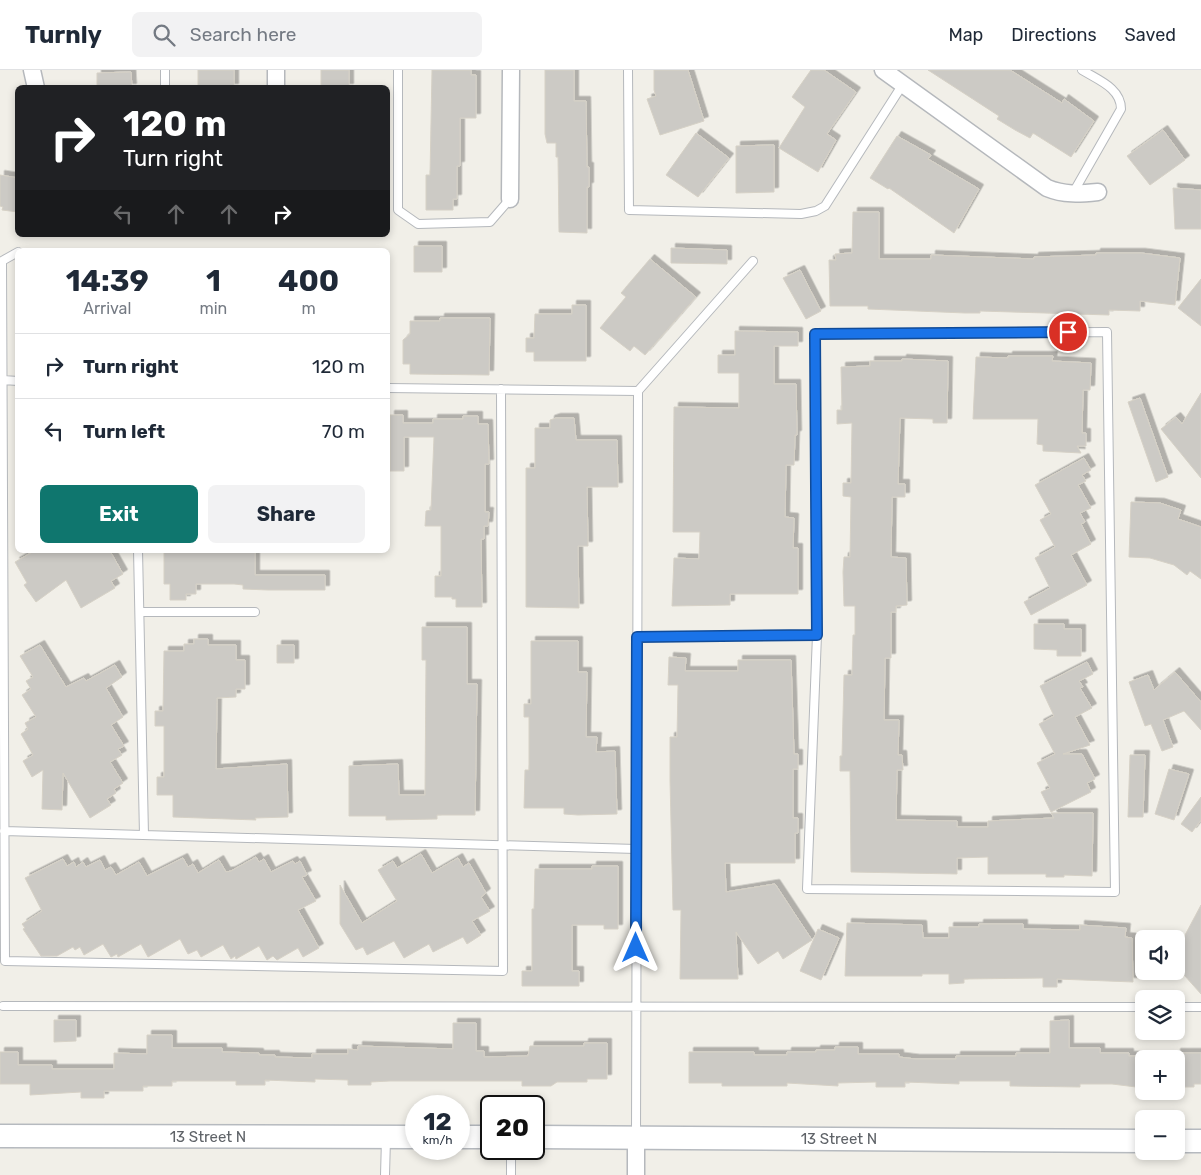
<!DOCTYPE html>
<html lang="en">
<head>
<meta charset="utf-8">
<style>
	:root { --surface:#fff; --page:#f2f2f3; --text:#1f2937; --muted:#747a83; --line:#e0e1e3; --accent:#0f766e }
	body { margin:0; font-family:Rubik,sans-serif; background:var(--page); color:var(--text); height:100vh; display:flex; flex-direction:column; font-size:19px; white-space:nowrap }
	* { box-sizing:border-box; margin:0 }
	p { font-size:16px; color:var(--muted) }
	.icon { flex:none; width:28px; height:28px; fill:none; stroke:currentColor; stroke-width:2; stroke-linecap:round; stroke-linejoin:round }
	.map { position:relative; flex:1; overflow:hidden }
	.side { position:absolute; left:15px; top:178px; width:375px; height:305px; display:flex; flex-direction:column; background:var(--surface); border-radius:8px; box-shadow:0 2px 8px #0003 }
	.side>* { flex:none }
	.hud { position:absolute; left:15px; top:15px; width:375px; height:152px; border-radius:8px; box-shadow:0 2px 8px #0003; background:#202124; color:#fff; overflow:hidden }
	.controls { position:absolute; left:1135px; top:860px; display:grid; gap:10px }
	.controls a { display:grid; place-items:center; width:50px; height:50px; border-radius:8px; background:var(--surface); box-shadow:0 2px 8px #0003; font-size:25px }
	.speed { position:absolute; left:405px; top:1025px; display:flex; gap:10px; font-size:25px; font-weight:700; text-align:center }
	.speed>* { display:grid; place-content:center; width:65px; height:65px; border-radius:50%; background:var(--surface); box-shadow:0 2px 8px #0003; line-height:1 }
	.speed small { font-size:12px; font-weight:400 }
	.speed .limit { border:2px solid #111; border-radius:8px; background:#fff; color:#111 }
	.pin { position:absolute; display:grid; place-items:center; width:42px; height:42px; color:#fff; margin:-21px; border:2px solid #fff; border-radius:50%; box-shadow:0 1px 5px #0007 }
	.me { position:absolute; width:55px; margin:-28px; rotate:0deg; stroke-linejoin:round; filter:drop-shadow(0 0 4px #0008) }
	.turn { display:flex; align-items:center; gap:18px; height:105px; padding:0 25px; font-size:22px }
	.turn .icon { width:65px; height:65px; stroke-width:2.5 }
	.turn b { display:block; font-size:35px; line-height:42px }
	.lanes { display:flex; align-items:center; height:48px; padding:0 25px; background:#0003; justify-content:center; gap:25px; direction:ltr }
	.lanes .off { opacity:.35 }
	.eta { display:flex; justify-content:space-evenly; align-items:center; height:85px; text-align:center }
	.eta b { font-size:30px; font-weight:700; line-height:35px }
	.action { display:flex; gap:10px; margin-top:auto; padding:10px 25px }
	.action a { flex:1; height:58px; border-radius:8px; background:var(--accent); color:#fff; font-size:20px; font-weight:700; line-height:58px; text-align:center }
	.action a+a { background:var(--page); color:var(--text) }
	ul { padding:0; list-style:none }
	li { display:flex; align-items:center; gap:15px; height:65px; padding:0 25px; border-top:1px solid var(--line) }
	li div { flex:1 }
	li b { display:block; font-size:19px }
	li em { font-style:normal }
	header { display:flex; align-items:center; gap:30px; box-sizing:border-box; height:70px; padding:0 25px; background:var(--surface); border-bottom:1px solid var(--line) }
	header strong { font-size:24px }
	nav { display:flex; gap:28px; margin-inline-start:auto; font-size:18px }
	.search { width:350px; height:45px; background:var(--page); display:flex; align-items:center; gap:12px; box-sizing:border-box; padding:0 18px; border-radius:8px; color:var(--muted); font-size:19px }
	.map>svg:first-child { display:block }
	.building { fill:#cccac5; stroke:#d6d1c6; filter:url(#shadow) }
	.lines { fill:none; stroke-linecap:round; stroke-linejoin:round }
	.lane-casing { stroke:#b5b8bc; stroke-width:10 }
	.street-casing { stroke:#b5b8bc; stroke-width:19 }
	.secondary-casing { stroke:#b6babf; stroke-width:25 }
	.lane { stroke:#fff; stroke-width:8 }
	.street { stroke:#fff; stroke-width:16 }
	.secondary { stroke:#fff; stroke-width:22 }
	.route-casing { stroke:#114b97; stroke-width:12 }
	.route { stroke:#1a73e8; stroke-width:9 }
	.labels { text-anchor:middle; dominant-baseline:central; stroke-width:5; stroke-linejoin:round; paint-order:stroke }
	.street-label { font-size:15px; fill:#5f6368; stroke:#fff }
</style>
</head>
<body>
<header>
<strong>Turnly</strong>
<div class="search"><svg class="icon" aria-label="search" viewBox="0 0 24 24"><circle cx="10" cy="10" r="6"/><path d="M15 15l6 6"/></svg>Search here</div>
<nav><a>Map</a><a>Directions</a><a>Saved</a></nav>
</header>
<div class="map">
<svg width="1201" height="1105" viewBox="0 0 1201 1105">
	<defs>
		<filter id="shadow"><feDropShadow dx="4.5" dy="-4.5" stdDeviation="0" flood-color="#0004"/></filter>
	</defs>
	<rect width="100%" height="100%" fill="#f1efe8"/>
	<path class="building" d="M198 0H234V18H198Z
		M321 0H349V18H321Z
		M432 0H471V5H476V48H460V96H457V129H453V140H426V105H430Z
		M545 0H574V31H586L587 97H589V117H587V163L559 162 558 87H556V73H547L545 64Z
		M654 0H688L704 51 660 65 647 29 656 26 654 20Z
		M811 0H824L856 22 827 64 836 70 818 102 779 78 805 37 792 27Z
		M928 0H1010L1062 33 1064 29 1094 51 1071 87 1033 63 1030 68 1015 60 997 49 999 46Z
		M131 2 132 18H97V3Z
		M1163 60 1185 90 1150 115 1127 86Z
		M696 63 729 88 698 127 666 105Z
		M897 66 931 85 928 89 979 119 954 163 889 118 888 119 870 108Z
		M774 75V122L736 123V76Z
		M0 105 18 108V142L2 140 3 137 0 136Z
		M1173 118 1201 120V159H1175Z
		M853 142H879V189H931V185L1034 189V187L1096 185V183H1141L1180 188 1175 235 1140 231V241L1109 240V245L980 241V243H965L868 239V236H830L829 190H836L835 184 852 183Z
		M414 176H442V202H414Z
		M671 178 727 180V194L671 193Z
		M650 189 696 227 645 285 634 276 630 281 600 258 626 227 621 223Z
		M800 200 821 241 806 249 783 208Z
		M1201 209V256L1178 238Z
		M572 235H586V291H534V282H526V268H534L535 244H572Z
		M440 248H490L489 305 410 304V294H403V270L410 264V251H440Z
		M735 261 798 262V276H774V314H796L797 365H795L794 395H786L785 447 794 448 793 478H798V524H730V535L672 536 674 488 699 489 700 462H673L674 337 739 338V303H718V285H735Z
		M1008 286H1053L1052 291 1091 293 1090 320H1083L1082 363H1086V376H1077L1081 383 1043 381V375L1037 374 1038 349H973L976 287 1008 288Z
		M902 289 948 291 947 353H933V349L900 348 898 414H905V427H892L891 487 906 488 907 535 896 536V542H891V588H885L884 650H899L898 685H902L903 700H897L896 750 957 751V757H988V751L1054 748 1051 743H1093L1092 806 1064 805V807H1046V804H988V787L957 788V804L851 802 850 701H840V686H842L844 605H852L853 565H855V536H844L843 502 844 487H850L851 427 843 426V413H851L852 353 837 354V340H842L841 297 870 296V291H902Z
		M1201 323V408L1161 359 1176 347 1182 354Z
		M1140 328 1168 407 1156 412 1128 332Z
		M390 345H403V353H433V349H463V346H478V354H488L489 394H485V442H489L488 456H484V469H481L482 537H456V529H452V527H435V506H441V456H425L426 441 431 440 434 367H404V401H390Z
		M556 348H574L576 370H617L618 417H587L588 476H578L579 538 526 537V398H535V358H550V350Z
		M1084 388 1091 400 1082 405 1086 411 1078 415 1091 438 1080 443 1085 452 1081 454 1091 474 1071 485 1087 515 1031 545 1024 532 1050 518 1035 488 1055 477 1040 450 1051 444 1035 415Z
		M1131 432 1160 433 1181 440 1178 449 1201 457V509L1190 501 1187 505 1174 495 1150 488 1129 487Z
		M36 480H105L102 481H110L123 504 111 511 115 518 81 538 66 510 36 532 24 515 27 513 15 492Z
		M179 480 255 482V505H325V520H268L243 519V515L234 514H196V524H186V530H170V514H164V481Z
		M1034 554H1064V559H1081V586H1057V580L1034 579Z
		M422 557H467V614H477L475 745H437V749L386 750V746H349V696L398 694 399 725H425L426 590H422Z
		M194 569H208V575H236V590H245V619H236V627L217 628 216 699 287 694 288 747 255 748 256 750 173 747V725H157V707H164V656H155V641H163L164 581H184V574H194Z
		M531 571H578V602H587L586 667H597L596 682 615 681 617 744 578 745 564 744V738H524L525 700H529V647H524V634H531Z
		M40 575 66 617 84 608 86 611 115 595 122 607 106 618 123 647 111 655 124 676 118 679 122 685 110 692 123 713 114 719 116 723 107 729 111 735 90 748 63 703 62 740 42 739 43 700 32 707 23 691 33 685 21 664 28 659 25 653 36 647 22 625 31 619 26 611 33 607 20 586Z
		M277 575H294V593H277Z
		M669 587 686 588 685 601H738V590H791L794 684H798V699H793V748H798V763H795V793H725L726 822 775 814 812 870 783 889 778 881 758 894 736 862 738 909H680L681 840H673L670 710V667H677L678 615H668Z
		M1087 592 1093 604 1079 611 1083 617 1080 618 1092 638 1075 647 1090 675 1063 684H1082L1095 709 1087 713 1091 722 1051 742 1041 722 1050 718 1037 693 1055 684 1039 654 1054 646 1040 616Z
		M1175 602 1201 632V660L1184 641 1163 650 1173 677 1162 681 1151 654 1145 656 1129 612 1148 605 1154 620Z
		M1130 685H1145L1143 747H1128Z
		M1169 699 1189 704 1174 750 1155 744Z
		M1201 727V750L1192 762 1181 754Z
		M421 784 432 803 458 788 463 797 469 793 486 823 481 827 490 841 472 851 481 865 467 874 463 867 433 882 429 874 404 888 394 871 367 885 363 877 356 880 340 854V815L362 853 397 831 378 800 393 791 397 798Z
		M256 787 259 792 264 789 271 802 293 791 295 794 300 791 307 805 302 807 316 831 298 840 319 878 303 887 298 878 277 890 273 886 267 890 259 876 236 889 235 886 231 889 223 875 201 887 197 880 188 884 180 869 148 887 141 874 118 887 117 884 111 887 103 874 84 885 80 877 75 880 73 877 57 886H41L23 859 25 858 22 854 42 841 25 808 63 789 67 796 74 792 76 797 83 792 86 797 100 790 105 800 111 797 116 805 139 792 147 806 183 788 188 797 193 794 198 803 219 790 226 802 231 801Z
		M592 796H618V859H604V855H572V901H579V916H522V901H532V839H534L535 799H592Z
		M1201 835V924L1176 896V882Z
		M847 853 922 855 923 868H949V857H979V854H1023V859L1080 860V855L1126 858 1125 867 1132 868 1133 912 1057 909V917H1043V908L964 909V913L949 914V904H922V906H845Z
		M818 859 839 868 821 910 800 901Z
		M54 950H76V971L54 972Z
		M1069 950V978H1100V983H1129V986H1144V1018L1112 1014H1080V1017L1010 1016V1011H959V1014L905 1012V1017H876V1012L838 1013V1016L787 1013V1016H722V1013H689V982H754V985H787V982H816V980H835V977H858V984H899V987L915 989H956V986H1016V983H1050V951Z
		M453 953H476V981H484V987L528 986 530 976H584V973H607V1009H587V1012H557L551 1016H522V1011H390L371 1012V1015H348V1010L315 1009V1012L265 1010V1015H236V1011H172V1016H143V1021H104V1028H81V1022L30 1025V1014H0V982H18V995H52V999H114V983L147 984V965H172V978H222V982L259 983V985H275V987L312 988V984H348V979L358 980V976L453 979Z
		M1176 983H1201V1014H1194V1017H1177Z"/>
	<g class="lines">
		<g class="lane-casing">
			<path id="lane" d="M398 0V140L418 154 490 152 510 129
				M628 0 629 140 801 144 816 141 825 136 903 14
				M165 18V0
				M1073 123 1121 39C1121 18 1098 10 1082 0
				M18 182 2 191 5 891 503 901 501 319
				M1107 262 1115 822 807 819 817 565 815 264Z
				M3 310 18 311
				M388 318 638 321
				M138 480 144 765
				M140 542H255
				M637 567 817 565
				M4 761 636 779
				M3 936 1144 937
				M1176 937H1201
				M636 1066 638 321 753 191
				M385 1105 386 1069
				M511 1105V1079"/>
		</g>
		<g class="street-casing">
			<path id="street" d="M32 0 36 18
				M883 0 1047 118C1064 125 1079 124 1098 122
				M276 18V0
				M510 129 511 0
				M636 1068V1105"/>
		</g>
		<g class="secondary-casing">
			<path id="secondary" d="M0 1066 416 1067
				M459 1067H491
				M534 1067 1144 1071
				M1176 1071H1201"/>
		</g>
		<use href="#lane" class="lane"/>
		<use href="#street" class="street"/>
		<use href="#secondary" class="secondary"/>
	</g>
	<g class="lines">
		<g class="route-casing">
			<path id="route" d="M636 878 637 567 817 565 815 264 1068 262"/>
		</g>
		<use href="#route" class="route"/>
	</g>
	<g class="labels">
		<g class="street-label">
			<text x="208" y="1067">13 Street N</text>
			<text x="839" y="1069">13 Street N</text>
		</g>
	</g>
</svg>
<div class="controls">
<a><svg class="icon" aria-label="sound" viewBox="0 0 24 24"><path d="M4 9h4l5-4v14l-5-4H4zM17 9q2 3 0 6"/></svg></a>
<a><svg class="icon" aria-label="layers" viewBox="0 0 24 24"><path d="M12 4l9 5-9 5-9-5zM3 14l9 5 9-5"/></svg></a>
<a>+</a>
<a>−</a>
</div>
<div class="speed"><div>12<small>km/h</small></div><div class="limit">20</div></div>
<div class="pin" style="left:1068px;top:262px;background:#d93025"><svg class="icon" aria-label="arrive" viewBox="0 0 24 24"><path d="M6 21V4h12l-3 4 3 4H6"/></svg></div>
<svg class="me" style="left:636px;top:878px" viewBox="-20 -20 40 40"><path d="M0-17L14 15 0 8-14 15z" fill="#1a73e8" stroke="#fff" stroke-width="4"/></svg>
<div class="hud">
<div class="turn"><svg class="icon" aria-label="right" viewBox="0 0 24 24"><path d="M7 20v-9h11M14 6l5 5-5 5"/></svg><div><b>120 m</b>Turn right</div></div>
<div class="lanes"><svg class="icon off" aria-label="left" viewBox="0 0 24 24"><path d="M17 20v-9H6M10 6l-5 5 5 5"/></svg><svg class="icon off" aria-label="ahead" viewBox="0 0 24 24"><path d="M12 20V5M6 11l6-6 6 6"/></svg><svg class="icon off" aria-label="ahead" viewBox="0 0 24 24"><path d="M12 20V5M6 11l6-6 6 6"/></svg><svg class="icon" aria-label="right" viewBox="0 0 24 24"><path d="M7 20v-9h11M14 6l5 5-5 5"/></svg></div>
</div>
<section class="side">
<div class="eta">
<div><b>14:39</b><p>Arrival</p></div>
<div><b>1</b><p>min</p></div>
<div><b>400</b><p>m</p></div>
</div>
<ul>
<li><svg class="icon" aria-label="right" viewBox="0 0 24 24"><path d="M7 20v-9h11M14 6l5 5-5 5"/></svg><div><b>Turn right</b></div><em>120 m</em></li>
<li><svg class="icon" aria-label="left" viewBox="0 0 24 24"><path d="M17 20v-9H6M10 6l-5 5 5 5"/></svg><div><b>Turn left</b></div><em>70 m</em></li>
</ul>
<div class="action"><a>Exit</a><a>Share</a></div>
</section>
</div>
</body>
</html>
